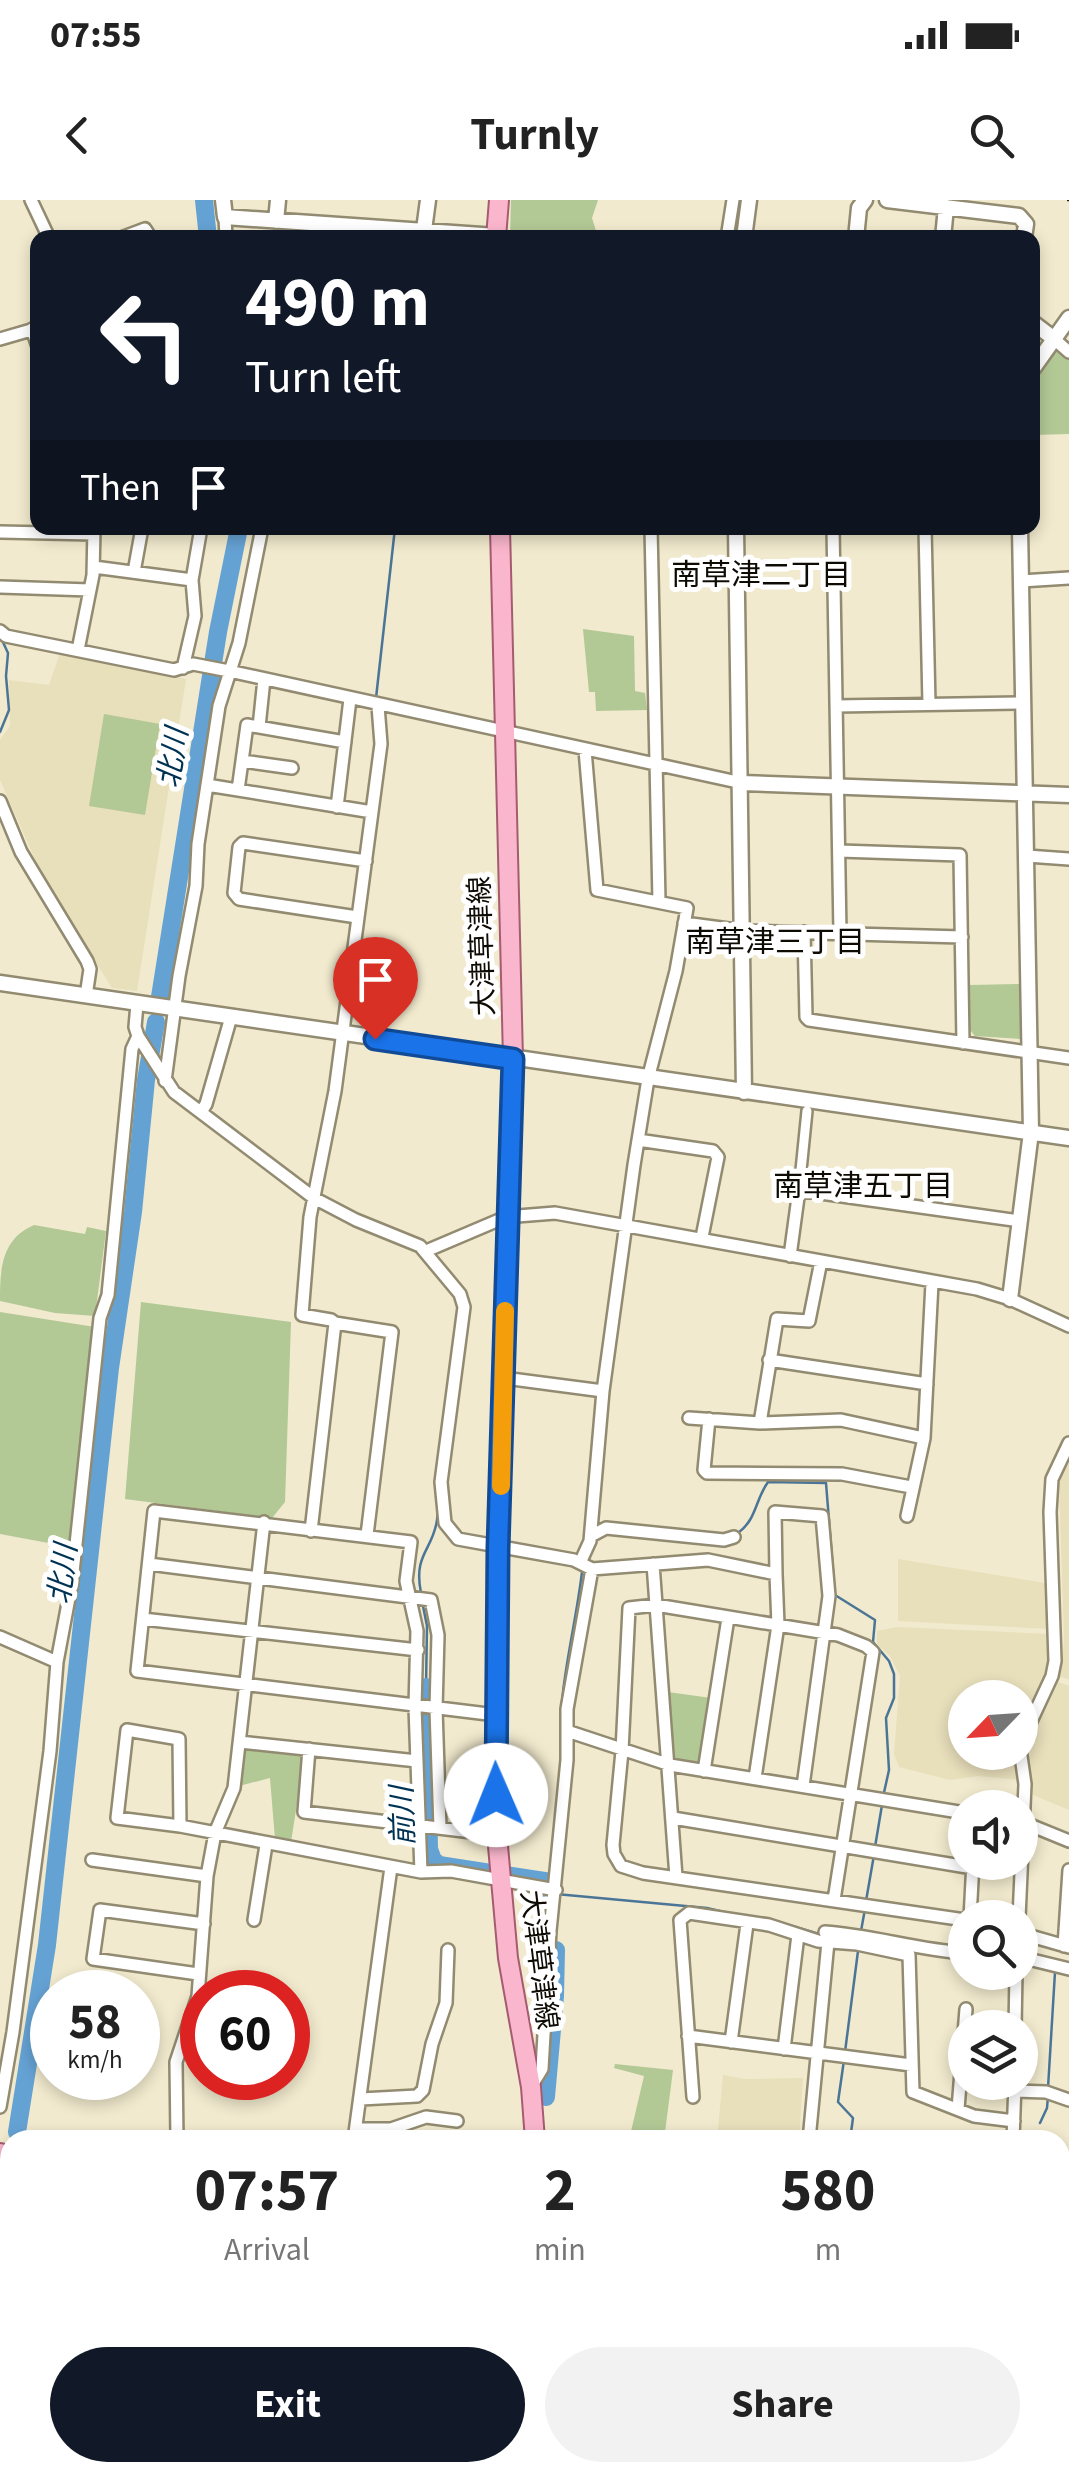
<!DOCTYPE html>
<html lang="en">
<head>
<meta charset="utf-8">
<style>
	:root { --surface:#fff; --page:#f2f2f2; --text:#222; --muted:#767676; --accent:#111827 }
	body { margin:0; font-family:"Source Sans 3","Noto Sans JP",sans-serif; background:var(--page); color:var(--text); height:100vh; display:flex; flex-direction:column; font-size:38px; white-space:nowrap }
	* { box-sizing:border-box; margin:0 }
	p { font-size:32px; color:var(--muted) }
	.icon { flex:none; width:55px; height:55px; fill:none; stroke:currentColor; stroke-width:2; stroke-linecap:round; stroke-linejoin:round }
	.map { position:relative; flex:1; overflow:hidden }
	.side { position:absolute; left:0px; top:1930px; width:1070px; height:352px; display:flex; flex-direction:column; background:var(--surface); border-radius:30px 30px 0 0; box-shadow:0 5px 15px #0003 }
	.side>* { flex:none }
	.hud { position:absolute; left:30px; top:30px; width:1010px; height:305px; border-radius:20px; box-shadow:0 5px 15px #0003; background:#111827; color:#fff; overflow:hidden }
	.needle { width:65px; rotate:245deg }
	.buttons { position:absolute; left:948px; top:1480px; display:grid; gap:20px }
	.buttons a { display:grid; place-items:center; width:90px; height:90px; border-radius:50%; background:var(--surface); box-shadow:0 5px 15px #0003; font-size:50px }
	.speed { position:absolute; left:30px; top:1770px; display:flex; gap:20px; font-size:50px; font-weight:700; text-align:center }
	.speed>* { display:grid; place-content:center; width:130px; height:130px; border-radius:50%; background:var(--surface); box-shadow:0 5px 15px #0003; line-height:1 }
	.speed small { font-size:25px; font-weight:400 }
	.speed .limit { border:15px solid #d22; background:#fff; color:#111 }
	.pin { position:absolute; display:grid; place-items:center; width:85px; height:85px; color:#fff; margin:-102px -42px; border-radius:50% 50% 50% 0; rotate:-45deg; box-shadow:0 0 10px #0007 }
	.pin .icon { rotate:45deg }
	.me { position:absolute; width:110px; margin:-55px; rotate:359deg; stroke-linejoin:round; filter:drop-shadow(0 0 8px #0008) }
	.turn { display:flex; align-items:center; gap:35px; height:210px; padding:0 50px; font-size:45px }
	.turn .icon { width:130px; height:130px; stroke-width:2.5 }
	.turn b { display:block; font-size:70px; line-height:85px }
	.then { display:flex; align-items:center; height:95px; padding:0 50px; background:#0003; gap:20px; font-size:38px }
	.eta { display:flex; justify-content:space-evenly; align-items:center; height:170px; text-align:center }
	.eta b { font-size:60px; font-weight:700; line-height:70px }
	.action { display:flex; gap:20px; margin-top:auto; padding:20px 50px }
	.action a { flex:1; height:115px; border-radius:60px; background:var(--accent); color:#fff; font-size:40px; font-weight:700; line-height:115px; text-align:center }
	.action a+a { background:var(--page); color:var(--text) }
	.status { display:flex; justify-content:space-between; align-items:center; height:70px; padding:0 50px; background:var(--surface); direction:ltr }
	.status svg { height:28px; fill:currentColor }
	header { display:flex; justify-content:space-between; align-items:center; height:130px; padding:0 50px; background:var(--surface); font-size:45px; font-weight:700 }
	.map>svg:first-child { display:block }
	.built { fill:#e8dfbb }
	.green { fill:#b2c895 }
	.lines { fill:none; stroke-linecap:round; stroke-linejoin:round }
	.stream { stroke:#4b7596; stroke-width:2.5 }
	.river { stroke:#65a2d4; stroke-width:18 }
	.pedestrian-casing { stroke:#928b71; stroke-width:14 }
	.minor-casing { stroke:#928b71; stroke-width:16 }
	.tertiary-casing { stroke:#928b71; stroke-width:19 }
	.primary-casing { stroke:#a55b70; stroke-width:22 }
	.pedestrian { stroke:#fff; stroke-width:9 }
	.minor { stroke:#fff; stroke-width:11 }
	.tertiary { stroke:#fff; stroke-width:14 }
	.primary { stroke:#fab6cc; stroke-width:18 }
	.rail { stroke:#252118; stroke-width:2.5; stroke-dasharray:5 10; stroke-linecap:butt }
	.route-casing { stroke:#114b97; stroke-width:25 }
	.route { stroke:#1a73e8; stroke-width:18 }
	.slow { stroke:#f59e0b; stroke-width:18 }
	.labels { text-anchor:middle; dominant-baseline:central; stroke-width:10; stroke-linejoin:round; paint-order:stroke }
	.street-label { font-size:28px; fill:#0e0b04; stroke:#fff }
	.neighbourhood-label { font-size:30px; fill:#0e0b04; stroke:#fff }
	.water-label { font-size:30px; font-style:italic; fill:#003253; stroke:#fff }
</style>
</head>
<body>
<div class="status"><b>07:55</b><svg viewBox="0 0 49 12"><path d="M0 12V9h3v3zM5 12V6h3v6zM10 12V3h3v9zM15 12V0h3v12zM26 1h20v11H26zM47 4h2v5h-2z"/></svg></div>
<header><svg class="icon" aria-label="back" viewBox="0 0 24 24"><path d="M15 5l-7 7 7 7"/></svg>Turnly<svg class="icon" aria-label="search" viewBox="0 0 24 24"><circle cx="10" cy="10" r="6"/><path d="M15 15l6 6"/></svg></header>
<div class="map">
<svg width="1069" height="2282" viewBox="0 0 1069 2282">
	<rect width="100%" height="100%" fill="#f1eace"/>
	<path class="built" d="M61 450 186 479 137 791 112 788 45 682 0 580V540L10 526 9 480 49 485Z
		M1069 1260V1479L1060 1477 1064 1441 1059 1280Z
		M898 1359 1045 1383 1050 1429 898 1421Z
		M897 1427 1048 1434V1477L1020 1533V1498H965V1552L1018 1553 1020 1580 978 1576 950 1580 899 1567 894 1554 900 1476 890 1456 877 1444V1431Z
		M1058 1482 1069 1486V1610L1033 1595 1029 1556 1032 1536Z
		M723 1875 744 1879 803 1878 799 1940H717Z"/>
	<path class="green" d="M511 0H598L592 18 598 37H510Z
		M1057 150 1069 158V234L1033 235C1033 204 1033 173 1057 150Z
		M583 429 634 436 635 491 645 493 647 510 596 511 595 492H589Z
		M104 514 160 524 145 615 89 606Z
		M1020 784V839L975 836 970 830V785Z
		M34 1025 85 1034 87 1027 106 1031 95 1116 55 1113 0 1101C0 1070 1 1039 34 1025Z
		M141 1102 291 1122 285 1302 272 1318 125 1299Z
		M0 1112 95 1127 70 1347 0 1334Z
		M668 1492 711 1498 700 1561 695 1565 676 1561 672 1553Z
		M247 1548 299 1554 304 1559 291 1642 275 1639 270 1578 239 1586 244 1552Z
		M615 1864 673 1870 664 1940H629L644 1876 614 1868Z
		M10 2041V2272L21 2273V2282H0V2124Z"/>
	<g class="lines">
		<path class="stream" d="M376 498 395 328
			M0 532 9 510 6 476 8 453 1 438
			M436 1277 444 1216
			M738 1333C757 1319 755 1300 768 1282L826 1283 835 1395 875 1420 873 1442 889 1461 894 1474V1498L886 1518 889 1570 883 1597
			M421 1393C413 1354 433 1350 437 1320 439 1309 436 1296 436 1285
			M423 1406 427 1426 426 1487
			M561 1551C557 1491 575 1432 582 1372
			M875 1647 882 1605
			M556 1694 707 1708 732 1714
			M866 1701 874 1655
			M740 1715 769 1719 819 1734
			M861 1731 865 1709
			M845 1852 858 1751
			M844 1860 838 1902 853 1918 850 1940
			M1048 1888 1055 1772
			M1040 1923 1047 1908 1048 1896
			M444 2272 445 2282
			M555 2272 558 2282
			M822 2282 823 2272"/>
		<path class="river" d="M204 0 208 38
			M160 797 218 432 239 328
			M426 1487 429 1649 433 1660 439 1665 551 1682 549 1701
			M546 1897 555 1796 556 1750
			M17 1932 47 1745 110 1168 133 1012 146 880 156 822
			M0 2075 10 1973
			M511 2282 512 2272"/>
		<g class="pedestrian-casing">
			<path id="pedestrian" d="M799 990 807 911"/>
		</g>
		<g class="minor-casing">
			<path id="minor" d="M31 0 49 38
				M225 17 226 38
				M121 38 145 29 151 38
				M727 38 733 0
				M32 129 38 147
				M1053 138 1069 152
				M0 139 38 128
				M651 328 659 701
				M833 328 840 733
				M925 328 929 504
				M0 332 94 334
				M94 367 192 380
				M134 372 142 328
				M1021 381 1069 378
				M0 387 90 390
				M0 431 6 436 174 470 193 464 229 471 742 583
				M78 450 93 375 94 328
				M183 468 195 416 192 380 201 328
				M836 506 1023 503
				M259 527 264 479
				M243 561 292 568
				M207 585 372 612
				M238 590 247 525 345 542
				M0 601 21 652 87 761 90 769 86 796
				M337 607 350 499
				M840 651 960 655 963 843
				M1027 656 1069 659
				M357 717 239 699 234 693 239 647 243 643 366 661
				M684 723 744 731 962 737
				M804 732 806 817 809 820 1069 858
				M137 804 135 827 138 836 174 892 314 998 356 1020 420 1046 460 1094 464 1107 441 1282 445 1323 458 1339 574 1360 592 1369 708 1360 776 1374 778 1425 755 1578
				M165 881 179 776 196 686 198 644 219 506 239 443 262 328
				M201 912 206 904 231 817
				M638 940 713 951 718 957 702 1037
				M426 1051 506 1017 555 1013 977 1089 1010 1099 1069 1126
				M790 1056 799 990 1020 1021
				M335 1123 331 1120 302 1115 310 1017 335 891 381 544 378 506
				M769 1160 927 1184
				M504 1178 603 1191
				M689 1218 760 1223 841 1220 924 1238
				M709 1219 704 1270 707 1273 842 1274 911 1287
				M760 1223 777 1119 809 1121 821 1061
				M907 1316 924 1238 932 1083
				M311 1331 335 1123 392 1132 367 1335
				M591 1336 606 1328 724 1340 734 1337
				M580 1363 590 1341 603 1191 634 965 648 879 676 771 687 708 597 690 585 550
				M149 1364 431 1400 438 1435 436 1509 440 1628
				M653 1364 676 1677
				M776 1374 775 1312 822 1316 829 1396 803 1586
				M143 1419 418 1450
				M0 1437 57 1462
				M567 1531 670 1565 965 1613
				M240 1542 417 1561
				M1020 1545 1052 1476 1055 1461 1050 1312 1052 1279 1069 1243
				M309 1549 304 1612 497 1635
				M704 1571 728 1418
				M673 1618 973 1668
				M1020 1621 1069 1641
				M180 1626 179 1539 127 1530 117 1618 180 1626 421 1672 451 1671 556 1690
				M92 1660 207 1676
				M421 1672 415 1507 417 1431 406 1381 411 1342 154 1311 137 1471 496 1515
				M834 1700 873 1452 866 1446 838 1435 656 1405 629 1408 622 1551 613 1645 614 1654 621 1666 643 1673 965 1720
				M970 1718 973 1662
				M1019 1718 1025 1584 1020 1549
				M254 1720 266 1645
				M825 1732C872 1735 917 1750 965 1753
				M1020 1733 1069 1747
				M1064 1746 1069 1670
				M1020 1757 1069 1769
				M198 1774 93 1759 100 1710 204 1724
				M1015 1828 1016 1772
				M688 1836 911 1865
				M731 1842 747 1724
				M784 1849 798 1735
				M531 1887 542 1869 550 1731 567 1560V1509L592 1369
				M1015 1891 1046 1892 1069 1900
				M693 1897 680 1720 689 1713 769 1725 818 1741 857 1744 909 1755 913 1892 974 1916 1014 1921
				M361 1899 417 1896 423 1890 432 1844 446 1803 448 1750
				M0 1907 13 1832 50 1551 57 1462 72 1382 100 1118 108 1095 132 849 138 836
				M958 1909 966 1809
				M357 1929H391L426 1917 457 1921
				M177 1940 176 1862 198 1796 207 1676 215 1633 234 1588 264 1322
				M354 1940 391 1667
				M809 1940 828 1742
				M1013 1940 1015 1882
				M24 2272 25 2282
				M227 2272 231 2282
				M289 2272 295 2282
				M563 2272 566 2282
				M112 2282 114 2272
				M322 2282 327 2272
				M504 2282 506 2272
				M1004 2282 1005 2272"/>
		</g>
		<g class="tertiary-casing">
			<path id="tertiary" d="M223 0 225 17 496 36
				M887 0 1019 16 1026 24 1024 38
				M276 21 278 0
				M424 30 428 0
				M744 38 749 0
				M856 38 859 8 865 0
				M943 38 946 7
				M1032 122 1053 138
				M1032 170 1069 118
				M736 328 744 892
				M742 583 1069 595
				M0 783 1069 938
				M1010 1099 1031 932 1020 328"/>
		</g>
		<g class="primary-casing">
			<path id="primary" d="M496 38 499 0
				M500 328 513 859 498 1348 497 1635 508 1758 531 1887 535 1940
				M0 1953 10 1955
				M1060 2102 1069 2103
				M544 2272 547 2282"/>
		</g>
		<use href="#pedestrian" class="pedestrian"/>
		<use href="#minor" class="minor"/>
		<use href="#tertiary" class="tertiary"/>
		<use href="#primary" class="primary"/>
		<path class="rail" d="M1067 0H1069"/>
	</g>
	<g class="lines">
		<g class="route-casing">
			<path id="route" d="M375 839 513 859 498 1348 496 1595"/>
		</g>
		<use href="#route" class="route"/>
		<path class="slow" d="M501 1286 505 1111"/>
	</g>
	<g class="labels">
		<g class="street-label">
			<text transform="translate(482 746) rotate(-92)">大津草津線</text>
			<text transform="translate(539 1760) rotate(83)">大津草津線</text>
		</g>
		<g class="neighbourhood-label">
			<text x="761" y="375">南草津二丁目</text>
			<text x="775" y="742">南草津三丁目</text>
			<text x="863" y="986">南草津五丁目</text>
		</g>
		<g class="water-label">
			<text transform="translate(173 558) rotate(-81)">北川</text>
			<text transform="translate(63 1374) rotate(-83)">北川</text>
			<text transform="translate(403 1616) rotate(-92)">前川</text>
		</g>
	</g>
</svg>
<div class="buttons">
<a><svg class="needle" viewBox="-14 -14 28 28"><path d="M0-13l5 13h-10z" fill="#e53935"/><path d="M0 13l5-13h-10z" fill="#767676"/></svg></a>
<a><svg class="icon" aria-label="sound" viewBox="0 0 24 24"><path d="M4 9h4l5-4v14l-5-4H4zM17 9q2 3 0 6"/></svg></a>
<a><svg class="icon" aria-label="search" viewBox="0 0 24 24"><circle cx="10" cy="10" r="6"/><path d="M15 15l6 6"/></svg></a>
<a><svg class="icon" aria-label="layers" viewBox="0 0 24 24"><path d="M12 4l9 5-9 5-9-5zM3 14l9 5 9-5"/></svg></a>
</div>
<div class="speed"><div>58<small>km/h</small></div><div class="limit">60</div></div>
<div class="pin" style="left:375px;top:839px;background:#d93025"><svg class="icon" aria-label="arrive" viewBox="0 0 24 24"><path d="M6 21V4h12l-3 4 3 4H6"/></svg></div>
<svg class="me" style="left:496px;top:1595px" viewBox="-20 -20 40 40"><circle r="19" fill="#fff"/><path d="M0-13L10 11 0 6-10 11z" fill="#1a73e8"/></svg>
<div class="hud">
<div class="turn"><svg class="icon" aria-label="left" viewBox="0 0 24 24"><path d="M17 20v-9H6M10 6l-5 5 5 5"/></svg><div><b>490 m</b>Turn left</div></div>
<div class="then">Then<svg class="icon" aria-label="arrive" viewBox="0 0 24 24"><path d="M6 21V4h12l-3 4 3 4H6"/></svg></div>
</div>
<section class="side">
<div class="eta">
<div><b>07:57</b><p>Arrival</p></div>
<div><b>2</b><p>min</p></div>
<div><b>580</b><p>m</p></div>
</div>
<div class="action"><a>Exit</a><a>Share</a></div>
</section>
</div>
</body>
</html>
